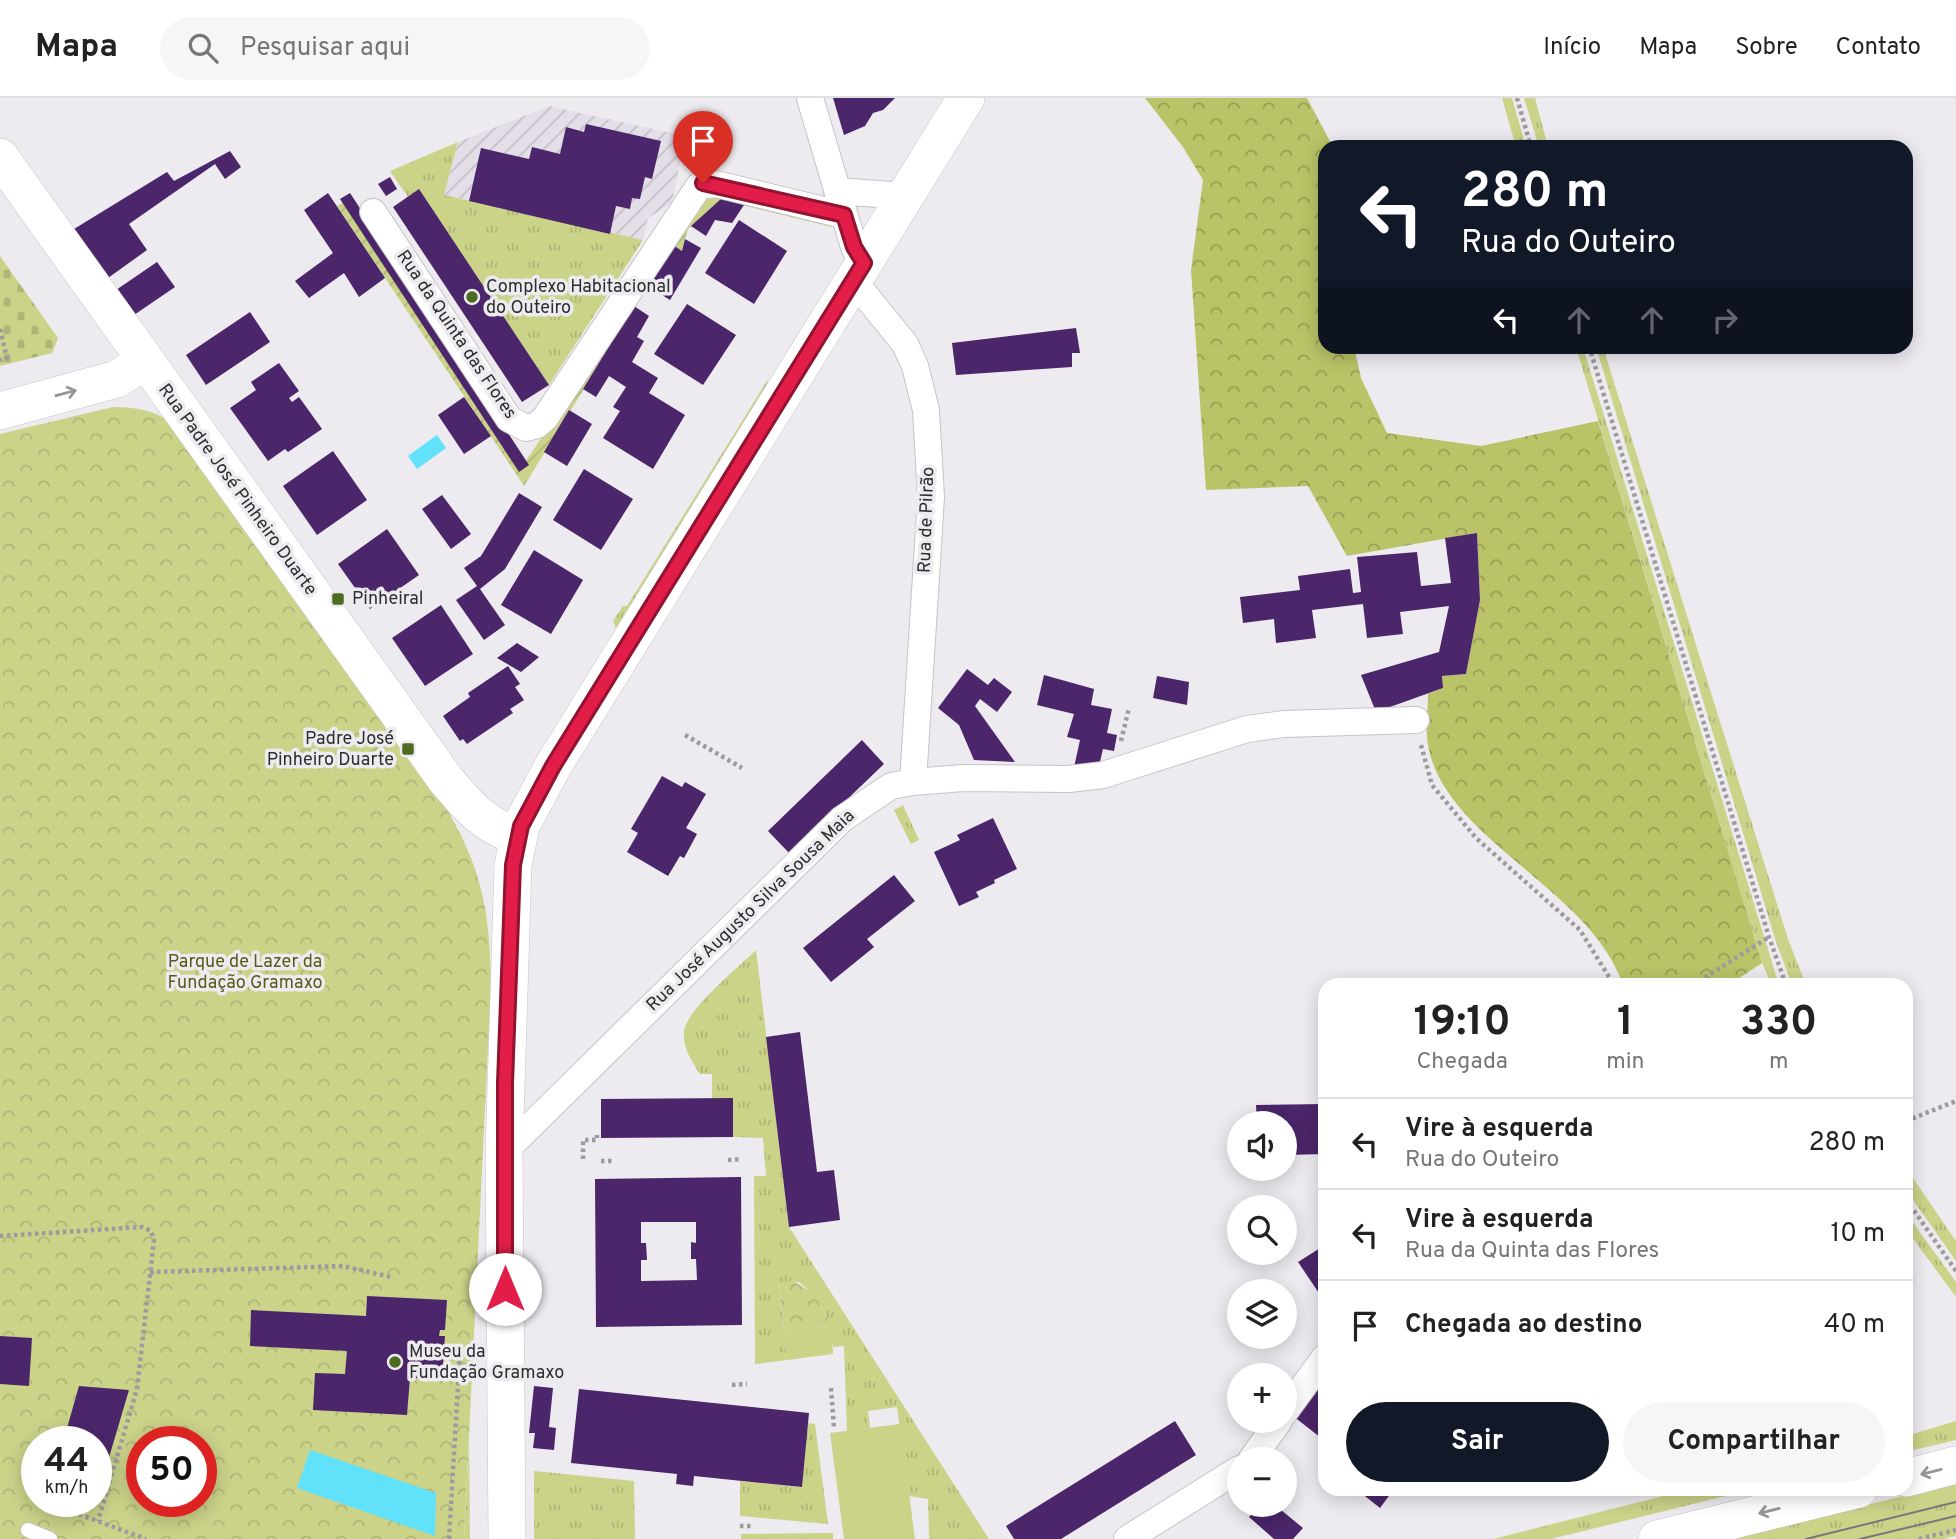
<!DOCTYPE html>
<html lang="pt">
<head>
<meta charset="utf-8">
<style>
	:root { --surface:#fff; --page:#f6f6f6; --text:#222; --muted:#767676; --line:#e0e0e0; --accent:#111827 }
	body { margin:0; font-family:Overpass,sans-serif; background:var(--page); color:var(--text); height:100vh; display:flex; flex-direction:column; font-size:26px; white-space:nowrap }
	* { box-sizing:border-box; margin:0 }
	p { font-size:23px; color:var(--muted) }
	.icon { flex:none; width:38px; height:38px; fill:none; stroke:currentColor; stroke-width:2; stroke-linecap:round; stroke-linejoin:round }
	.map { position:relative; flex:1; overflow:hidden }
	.side { position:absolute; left:1318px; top:880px; width:595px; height:518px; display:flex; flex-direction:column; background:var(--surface); border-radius:21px; box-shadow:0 4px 18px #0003 }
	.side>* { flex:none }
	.top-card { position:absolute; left:1318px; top:42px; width:595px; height:214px; border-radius:21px; box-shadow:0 4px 18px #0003; background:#111827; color:#fff; overflow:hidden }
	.buttons { position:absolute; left:1227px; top:1013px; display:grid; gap:14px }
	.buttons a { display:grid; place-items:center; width:70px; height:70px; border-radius:50%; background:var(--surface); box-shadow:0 4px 18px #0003; font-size:35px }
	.speed { position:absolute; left:21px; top:1328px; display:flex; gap:14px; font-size:35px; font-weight:700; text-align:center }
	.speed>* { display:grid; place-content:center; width:91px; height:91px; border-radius:50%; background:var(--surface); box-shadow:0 4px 18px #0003; line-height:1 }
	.speed small { font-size:18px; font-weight:400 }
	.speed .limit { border:10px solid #d22; background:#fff; color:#111 }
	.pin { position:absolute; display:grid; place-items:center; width:60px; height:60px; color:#fff; margin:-72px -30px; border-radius:50% 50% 50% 0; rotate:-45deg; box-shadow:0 0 7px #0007 }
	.pin .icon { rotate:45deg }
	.me { position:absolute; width:77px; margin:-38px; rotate:0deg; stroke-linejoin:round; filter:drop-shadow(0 0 5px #0008) }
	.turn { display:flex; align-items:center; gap:24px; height:147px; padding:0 28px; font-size:32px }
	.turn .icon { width:91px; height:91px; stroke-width:2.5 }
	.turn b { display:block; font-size:49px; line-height:60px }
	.lanes { display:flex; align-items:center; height:66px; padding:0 28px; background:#0003; justify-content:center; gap:35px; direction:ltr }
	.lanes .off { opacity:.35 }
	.eta { display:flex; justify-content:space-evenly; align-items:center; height:119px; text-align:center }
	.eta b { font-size:42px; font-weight:700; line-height:49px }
	.cta { display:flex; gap:14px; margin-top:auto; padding:14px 28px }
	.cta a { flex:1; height:80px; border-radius:42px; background:var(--accent); color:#fff; font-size:28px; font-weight:700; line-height:80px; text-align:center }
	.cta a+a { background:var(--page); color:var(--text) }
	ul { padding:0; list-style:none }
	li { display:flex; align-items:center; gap:21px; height:91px; padding:0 28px; border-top:2px solid var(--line) }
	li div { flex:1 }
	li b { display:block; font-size:26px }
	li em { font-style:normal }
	header { display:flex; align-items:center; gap:42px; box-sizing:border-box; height:98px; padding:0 35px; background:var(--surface); border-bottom:2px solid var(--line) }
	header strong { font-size:33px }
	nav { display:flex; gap:38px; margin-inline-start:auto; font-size:24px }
	.search { width:490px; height:63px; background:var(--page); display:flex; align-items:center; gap:18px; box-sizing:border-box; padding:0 24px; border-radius:38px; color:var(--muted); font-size:26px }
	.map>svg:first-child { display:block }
	.industrial { fill:url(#industrial-furrows) }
	.grass { fill:url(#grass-tufts) }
	.forest { fill:url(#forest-crowns) }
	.cemetery { fill:url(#cemetery-stones) }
	.park { fill:url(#park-crowns); fill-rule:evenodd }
	.garden { fill:url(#garden-furrows) }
	.pitch { fill:#cbd389 }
	.water { fill:#61e1fa }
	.building { fill:#4b266a; fill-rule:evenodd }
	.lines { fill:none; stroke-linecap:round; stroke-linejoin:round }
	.lane-casing { stroke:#c5c3c7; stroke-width:16 }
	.street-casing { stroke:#c5c3c7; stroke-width:28 }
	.secondary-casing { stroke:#c5c3c7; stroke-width:38 }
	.path { stroke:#9d9b9e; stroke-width:4.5; stroke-dasharray:3.5 3.5; stroke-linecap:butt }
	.lane { stroke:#fff; stroke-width:14 }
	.street { stroke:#fff; stroke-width:26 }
	.secondary { stroke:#fff; stroke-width:37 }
	.tram { stroke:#787779; stroke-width:2 }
	.oneway { stroke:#969697 }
	.route-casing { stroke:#92132f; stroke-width:18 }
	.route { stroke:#e11d48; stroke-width:12 }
	.poi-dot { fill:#4c6c22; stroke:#edebef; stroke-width:2.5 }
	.labels { text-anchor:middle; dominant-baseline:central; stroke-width:7; stroke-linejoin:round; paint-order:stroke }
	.poi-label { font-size:18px; fill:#2e2e2f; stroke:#edebef; text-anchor:start }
	.street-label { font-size:18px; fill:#2e2e2f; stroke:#edebef }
	.park-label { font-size:18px; fill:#585c1a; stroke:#edebef }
</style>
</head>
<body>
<header>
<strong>Mapa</strong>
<div class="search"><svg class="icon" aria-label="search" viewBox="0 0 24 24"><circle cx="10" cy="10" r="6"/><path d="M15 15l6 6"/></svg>Pesquisar aqui</div>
<nav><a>Início</a><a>Mapa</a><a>Sobre</a><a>Contato</a></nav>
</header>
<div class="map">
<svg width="1956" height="1441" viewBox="0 0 1956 1441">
	<defs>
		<pattern id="industrial-furrows" width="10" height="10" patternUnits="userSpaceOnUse" patternTransform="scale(1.75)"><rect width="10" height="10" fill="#e4dee8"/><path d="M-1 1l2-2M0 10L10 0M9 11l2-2" fill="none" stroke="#c4bfc7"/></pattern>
		<pattern id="grass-tufts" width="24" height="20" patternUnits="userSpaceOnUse" patternTransform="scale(1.75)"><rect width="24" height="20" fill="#cbd389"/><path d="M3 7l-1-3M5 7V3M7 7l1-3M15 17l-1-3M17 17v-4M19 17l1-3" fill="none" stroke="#afb577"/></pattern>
		<pattern id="forest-crowns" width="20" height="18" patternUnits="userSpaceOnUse" patternTransform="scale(1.75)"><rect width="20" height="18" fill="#bac367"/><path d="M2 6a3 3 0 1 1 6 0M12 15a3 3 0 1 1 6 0" fill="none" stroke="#989f55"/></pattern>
		<pattern id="cemetery-stones" width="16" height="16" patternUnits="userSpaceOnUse" patternTransform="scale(1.75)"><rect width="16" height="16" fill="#cbd389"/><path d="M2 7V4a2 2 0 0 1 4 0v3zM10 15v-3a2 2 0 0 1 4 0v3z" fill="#afb577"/></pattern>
		<pattern id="park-crowns" width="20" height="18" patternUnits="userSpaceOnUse" patternTransform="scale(1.75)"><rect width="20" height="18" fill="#cbd389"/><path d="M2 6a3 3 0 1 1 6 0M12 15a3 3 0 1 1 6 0" fill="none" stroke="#afb577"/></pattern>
		<pattern id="garden-furrows" width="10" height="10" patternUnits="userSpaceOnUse" patternTransform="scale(1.75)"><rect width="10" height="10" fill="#cbd389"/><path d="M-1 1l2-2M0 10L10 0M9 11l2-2" fill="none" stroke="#afb577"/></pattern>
	</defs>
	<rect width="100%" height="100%" fill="#edebef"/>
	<path class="industrial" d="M549 8 685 38 672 105 648 120 643 142 444 97 458 44Z"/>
	<path class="grass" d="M1502 0H1512L1526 49H1516Z
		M1524 0H1535L1548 49H1539Z
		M458 44 444 97 643 142 549 287 419 92 408 99 390 73Z
		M1576 249H1583L1779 887H1772L1762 865Z
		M1596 249H1603L1788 841 1806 887H1792L1776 844Z
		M767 283 769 284 616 531 613 523 623 508H627Z
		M903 707 919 742 911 746 894 712Z
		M756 852 789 1129 989 1441H929L928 1401 909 1398 897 1309 868 1313 870 1330 847 1333 844 1248 833 1249C830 1221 821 1202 799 1184L779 1185 787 1262 755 1266 754 1078H766L763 1040 733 1039V1001H712V976H700C692 963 683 951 684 935 684 913 739 869 756 852Z
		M1906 1070 1956 1143V1163L1906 1092Z
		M1906 1115 1956 1184V1199L1906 1131Z
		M1956 1323V1342L1906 1354V1338Z
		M808 1325 815 1326 828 1426 740 1418V1383L801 1389Z
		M469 1333 470 1441H464L469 1346Z
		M534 1373 634 1383 635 1441H534Z
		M1956 1385V1438L1943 1441H1728Z
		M1691 1391H1754L1551 1441H1493Z
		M833 1435V1441H741V1436Z"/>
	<path class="forest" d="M1145 0H1307L1333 49H1325V248L1354 249 1361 280 1387 335 1481 348 1598 323 1762 865 1729 887H1623C1590 788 1436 739 1427 639 1426 625 1428 610 1428 596L1443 590 1442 578 1466 576 1480 502 1477 435 1347 458 1308 388 1206 392 1191 172 1203 82 1183 49Z"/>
	<path class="cemetery" d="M0 158 58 240 52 255 0 268Z"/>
	<path class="park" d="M113 309C136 309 153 312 172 325L449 715C484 776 490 819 491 888L464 1441H0V336ZM37 1344H96V1404H37ZM142 1344H201V1404H142Z
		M793 1183 814 1196 831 1228 784 1233 779 1184Z"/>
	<path class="garden" d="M713 98 831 125 832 129 721 102 688 131 682 153 673 147 524 388 337 108 344 104 519 373 700 105Z"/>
	<path class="pitch" d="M831 1228 833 1256 787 1262 784 1233Z
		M900 1326 915 1441H844L830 1335Z"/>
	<path class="water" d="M437 337 446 350 417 371 408 358Z
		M310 1352 436 1395 435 1438 297 1390Z"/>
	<path class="building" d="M833 0H895L883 12 873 15 865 28 844 37Z
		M586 26 661 43 652 81 645 79 640 101 632 100 630 111 616 108 610 136 469 103 481 50 529 61 532 49 560 56 566 29 584 34Z
		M230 53 241 69 225 81 215 66 129 126 147 152 108 180 74 131 167 74 174 83Z
		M390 79 397 91 386 98 378 86Z
		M419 91 549 287 522 304 393 109Z
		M328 95 385 180 359 199 344 175 309 200 295 183 333 155 304 112Z
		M350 95 529 367 519 374 340 101Z
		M721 101 744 107 732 125 715 122 706 138 691 128Z
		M739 122 787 153 754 206 705 175Z
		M685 141 701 150 670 202 648 188 673 147 682 153Z
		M157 164 175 189 134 217 116 192Z
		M687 206 736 237 703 287 654 256Z
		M634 208 649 218 637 239 644 243 632 264 658 280 649 295 685 317 653 371 603 340 620 313 613 309 626 289 609 278 596 299 583 291Z
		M250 214 270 244 206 287 186 257Z
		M1076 230 1080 255H1072V269L956 277 952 245Z
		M279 265 299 293 289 300 292 304 299 299 322 331 288 354 285 351 268 363 230 310 256 292 251 284Z
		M464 299 491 338 464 356 438 317Z
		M569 312 592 326 567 368 544 354Z
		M333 353 367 402 317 437 283 388Z
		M584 371 633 401 601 452 553 422Z
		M519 395 542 409 505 471 480 491 505 527 484 542 456 502 477 488 464 470 481 458Z
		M442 397 471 436 451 451 422 411Z
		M387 431 419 477 370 511 338 466Z
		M1477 435 1480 502 1466 576 1442 578 1443 590 1376 614 1361 577 1439 554 1449 508 1400 514 1403 536 1367 540 1363 506 1312 512 1316 540 1276 545 1274 521 1243 525 1240 499 1300 492 1298 478 1350 471 1353 495 1361 494 1357 459 1417 454 1421 488 1451 485 1445 440Z
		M534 452 583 482 551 536 501 507Z
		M441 507 473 556 425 588 392 540Z
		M517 545 539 559 521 574 497 560Z
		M508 568 520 586 515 589 524 602 510 611 513 615 467 646 463 641 460 643 443 618 470 599 468 595Z
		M967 571 988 587 994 580 1012 594 997 614 980 601 975 608 1015 664 974 662 959 627 938 610Z
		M1044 577 1094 591 1091 607 1112 611 1107 635 1117 637 1114 653 1103 651 1099 668 1073 674 1080 642 1067 639 1074 616 1037 607Z
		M1157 578 1189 584 1187 607 1153 600Z
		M862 642 884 666 790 756 768 733Z
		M662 678 682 689 685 684 706 696 686 730 697 736 684 760 680 758 668 778 627 754 638 735 631 731Z
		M993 720 1017 771 994 782 995 785 976 794 979 799 959 808 934 754 960 742 957 737Z
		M894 777 915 803 867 841 874 849 831 884 803 850Z
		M800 934 817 1074 834 1072 840 1122 789 1129 766 939Z
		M733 1000V1039L601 1040V1001Z
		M1325 1006V1056L1284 1057V1026H1257L1256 1007Z
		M741 1079 742 1227 596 1229 595 1081ZM641 1124H696V1145L691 1144V1161H696L697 1182 641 1183V1162H647L646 1145H641Z
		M1325 1103V1129H1324L1318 1105Z
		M1325 1147V1204L1298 1164Z
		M367 1198 447 1202 445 1232H440L439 1238H445L442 1281 410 1280 407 1317 313 1312 315 1275 345 1276 347 1253 250 1248 251 1212 366 1218Z
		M0 1238 32 1240 29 1288 0 1286Z
		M1325 1276V1343L1293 1318Z
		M79 1288 129 1292 97 1400 96 1344H63Z
		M534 1288 553 1290 549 1329 556 1330 554 1352 533 1350 535 1335H529Z
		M579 1291 809 1315 802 1389 694 1378 693 1388 676 1386 677 1376 571 1365Z
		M1175 1323 1196 1357 1061 1441H1014L1006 1428Z
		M1356 1391H1394L1380 1410Z
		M1260 1407H1275L1303 1430 1293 1441H1274L1249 1419Z"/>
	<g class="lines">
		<g class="lane-casing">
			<path id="lane" d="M28 1432 50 1441"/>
		</g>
		<g class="street-casing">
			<path id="street" d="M810 0 854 149 864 165
				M837 93 905 98
				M373 114 509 321 526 330 537 327 545 320 699 88 716 86 844 117
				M853 182 905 246 915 268 926 312 931 399 913 684
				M504 1054 842 721 891 688 913 684 963 680 1069 681 1103 677 1247 631 1284 626 1416 622
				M1284 1315 1325 1259
				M1251 1362 1279 1323
				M1127 1441 1239 1371"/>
		</g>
		<g class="secondary-casing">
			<path id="secondary" d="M0 59 446 682C468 708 484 728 518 738
				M0 313 117 281 144 264
				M1906 1380 1956 1367
				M507 1441 504 1054 513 767 521 728 553 668 966 0
				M1657 1441 1859 1391"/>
		</g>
		<path class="path" d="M1517 0 1531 49
			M0 231 7 260 0 262
			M1589 248 1769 839 1786 887
			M685 637 742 670
			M1121 643 1129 610
			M1421 647 1432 687 1476 740 1580 832 1614 887
			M1693 887 1769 839
			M1906 1023 1956 1003
			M583 1061V1042H597V1037
			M728 1062 742 1061
			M601 1063H613
			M1906 1101 1956 1173
			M0 1138 142 1129 151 1133 154 1142 137 1291 98 1423
			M150 1174 343 1168 391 1179
			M732 1287 747 1286
			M831 1290 834 1330
			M46 1404 146 1441
			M740 1428H754
			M449 1441 460 1254
			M1919 1441 1956 1432"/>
		<use href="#lane" class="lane"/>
		<use href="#street" class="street"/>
		<use href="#secondary" class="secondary"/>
		<path class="tram" d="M1806 1441 1956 1404
			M1860 1441 1956 1418"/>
	</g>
	<defs><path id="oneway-shaft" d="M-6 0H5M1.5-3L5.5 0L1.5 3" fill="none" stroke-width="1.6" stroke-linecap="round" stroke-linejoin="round" transform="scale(1.75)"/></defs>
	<g class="oneway">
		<use href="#oneway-shaft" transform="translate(66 295) rotate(-15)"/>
		<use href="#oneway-shaft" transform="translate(1931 1374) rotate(166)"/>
		<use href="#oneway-shaft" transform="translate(1769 1413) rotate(166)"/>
	</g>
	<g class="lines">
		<g class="route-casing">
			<path id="route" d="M505 1191V985L513 767 521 728 553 668 864 165 854 149 844 117 703 85"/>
		</g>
		<use href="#route" class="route"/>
	</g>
	<g class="poi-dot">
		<circle cx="472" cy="199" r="7"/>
		<rect x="331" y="494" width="14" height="14" rx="3.5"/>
		<rect x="401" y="644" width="14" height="14" rx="3.5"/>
		<circle cx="395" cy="1264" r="7"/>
	</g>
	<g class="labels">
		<g class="poi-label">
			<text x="486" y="189">Complexo Habitacional<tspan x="486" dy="21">do Outeiro</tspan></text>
			<text x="352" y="501">Pinheiral</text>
			<text x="394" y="641" text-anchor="end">Padre José<tspan x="394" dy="21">Pinheiro Duarte</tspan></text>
			<text x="409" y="1254">Museu da<tspan x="409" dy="21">Fundação Gramaxo</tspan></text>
		</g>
		<g class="street-label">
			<text transform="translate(456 237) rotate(56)">Rua da Quinta das Flores</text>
			<text transform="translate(237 392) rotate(54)">Rua Padre José Pinheiro Duarte</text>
			<text transform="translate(927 422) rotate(-88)">Rua de Pilrão</text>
			<text transform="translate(751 813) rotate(-44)">Rua José Augusto Silva Sousa Maia</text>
		</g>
		<g class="park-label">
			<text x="245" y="864">Parque de Lazer da<tspan x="245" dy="21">Fundação Gramaxo</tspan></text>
		</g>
	</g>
</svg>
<div class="buttons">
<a><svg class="icon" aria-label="sound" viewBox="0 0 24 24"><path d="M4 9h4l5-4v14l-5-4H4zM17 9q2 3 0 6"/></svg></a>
<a><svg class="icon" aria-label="search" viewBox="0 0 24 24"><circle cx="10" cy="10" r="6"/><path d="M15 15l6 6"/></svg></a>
<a><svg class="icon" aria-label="layers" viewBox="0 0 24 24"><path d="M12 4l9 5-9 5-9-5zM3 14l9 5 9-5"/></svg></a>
<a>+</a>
<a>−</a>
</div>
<div class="speed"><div>44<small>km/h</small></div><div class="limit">50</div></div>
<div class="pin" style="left:703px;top:85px;background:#d93025"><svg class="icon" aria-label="arrive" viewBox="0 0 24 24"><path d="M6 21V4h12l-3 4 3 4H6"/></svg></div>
<svg class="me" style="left:505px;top:1191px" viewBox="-20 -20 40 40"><circle r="19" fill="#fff"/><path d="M0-13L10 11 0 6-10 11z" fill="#e11d48"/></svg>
<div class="top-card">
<div class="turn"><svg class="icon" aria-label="left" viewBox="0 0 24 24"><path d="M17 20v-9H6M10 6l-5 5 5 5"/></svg><div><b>280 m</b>Rua do Outeiro</div></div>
<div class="lanes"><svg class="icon" aria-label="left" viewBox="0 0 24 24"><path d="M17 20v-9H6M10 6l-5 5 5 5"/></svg><svg class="icon off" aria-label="ahead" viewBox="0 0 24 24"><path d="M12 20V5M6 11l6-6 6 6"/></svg><svg class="icon off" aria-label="ahead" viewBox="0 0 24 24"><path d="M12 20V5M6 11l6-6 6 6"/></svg><svg class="icon off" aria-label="right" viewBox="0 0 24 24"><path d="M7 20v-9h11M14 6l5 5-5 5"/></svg></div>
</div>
<section class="side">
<div class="eta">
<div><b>19:10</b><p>Chegada</p></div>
<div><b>1</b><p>min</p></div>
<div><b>330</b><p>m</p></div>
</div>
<ul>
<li><svg class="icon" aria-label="left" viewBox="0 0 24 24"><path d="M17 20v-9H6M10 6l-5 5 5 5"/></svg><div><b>Vire à esquerda</b><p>Rua do Outeiro</p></div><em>280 m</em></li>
<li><svg class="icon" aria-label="left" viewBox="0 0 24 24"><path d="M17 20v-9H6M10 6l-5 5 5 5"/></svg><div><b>Vire à esquerda</b><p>Rua da Quinta das Flores</p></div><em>10 m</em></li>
<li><svg class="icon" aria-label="arrive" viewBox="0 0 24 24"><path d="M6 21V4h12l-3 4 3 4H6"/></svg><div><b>Chegada ao destino</b></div><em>40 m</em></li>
</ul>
<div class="cta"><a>Sair</a><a>Compartilhar</a></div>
</section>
</div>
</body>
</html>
